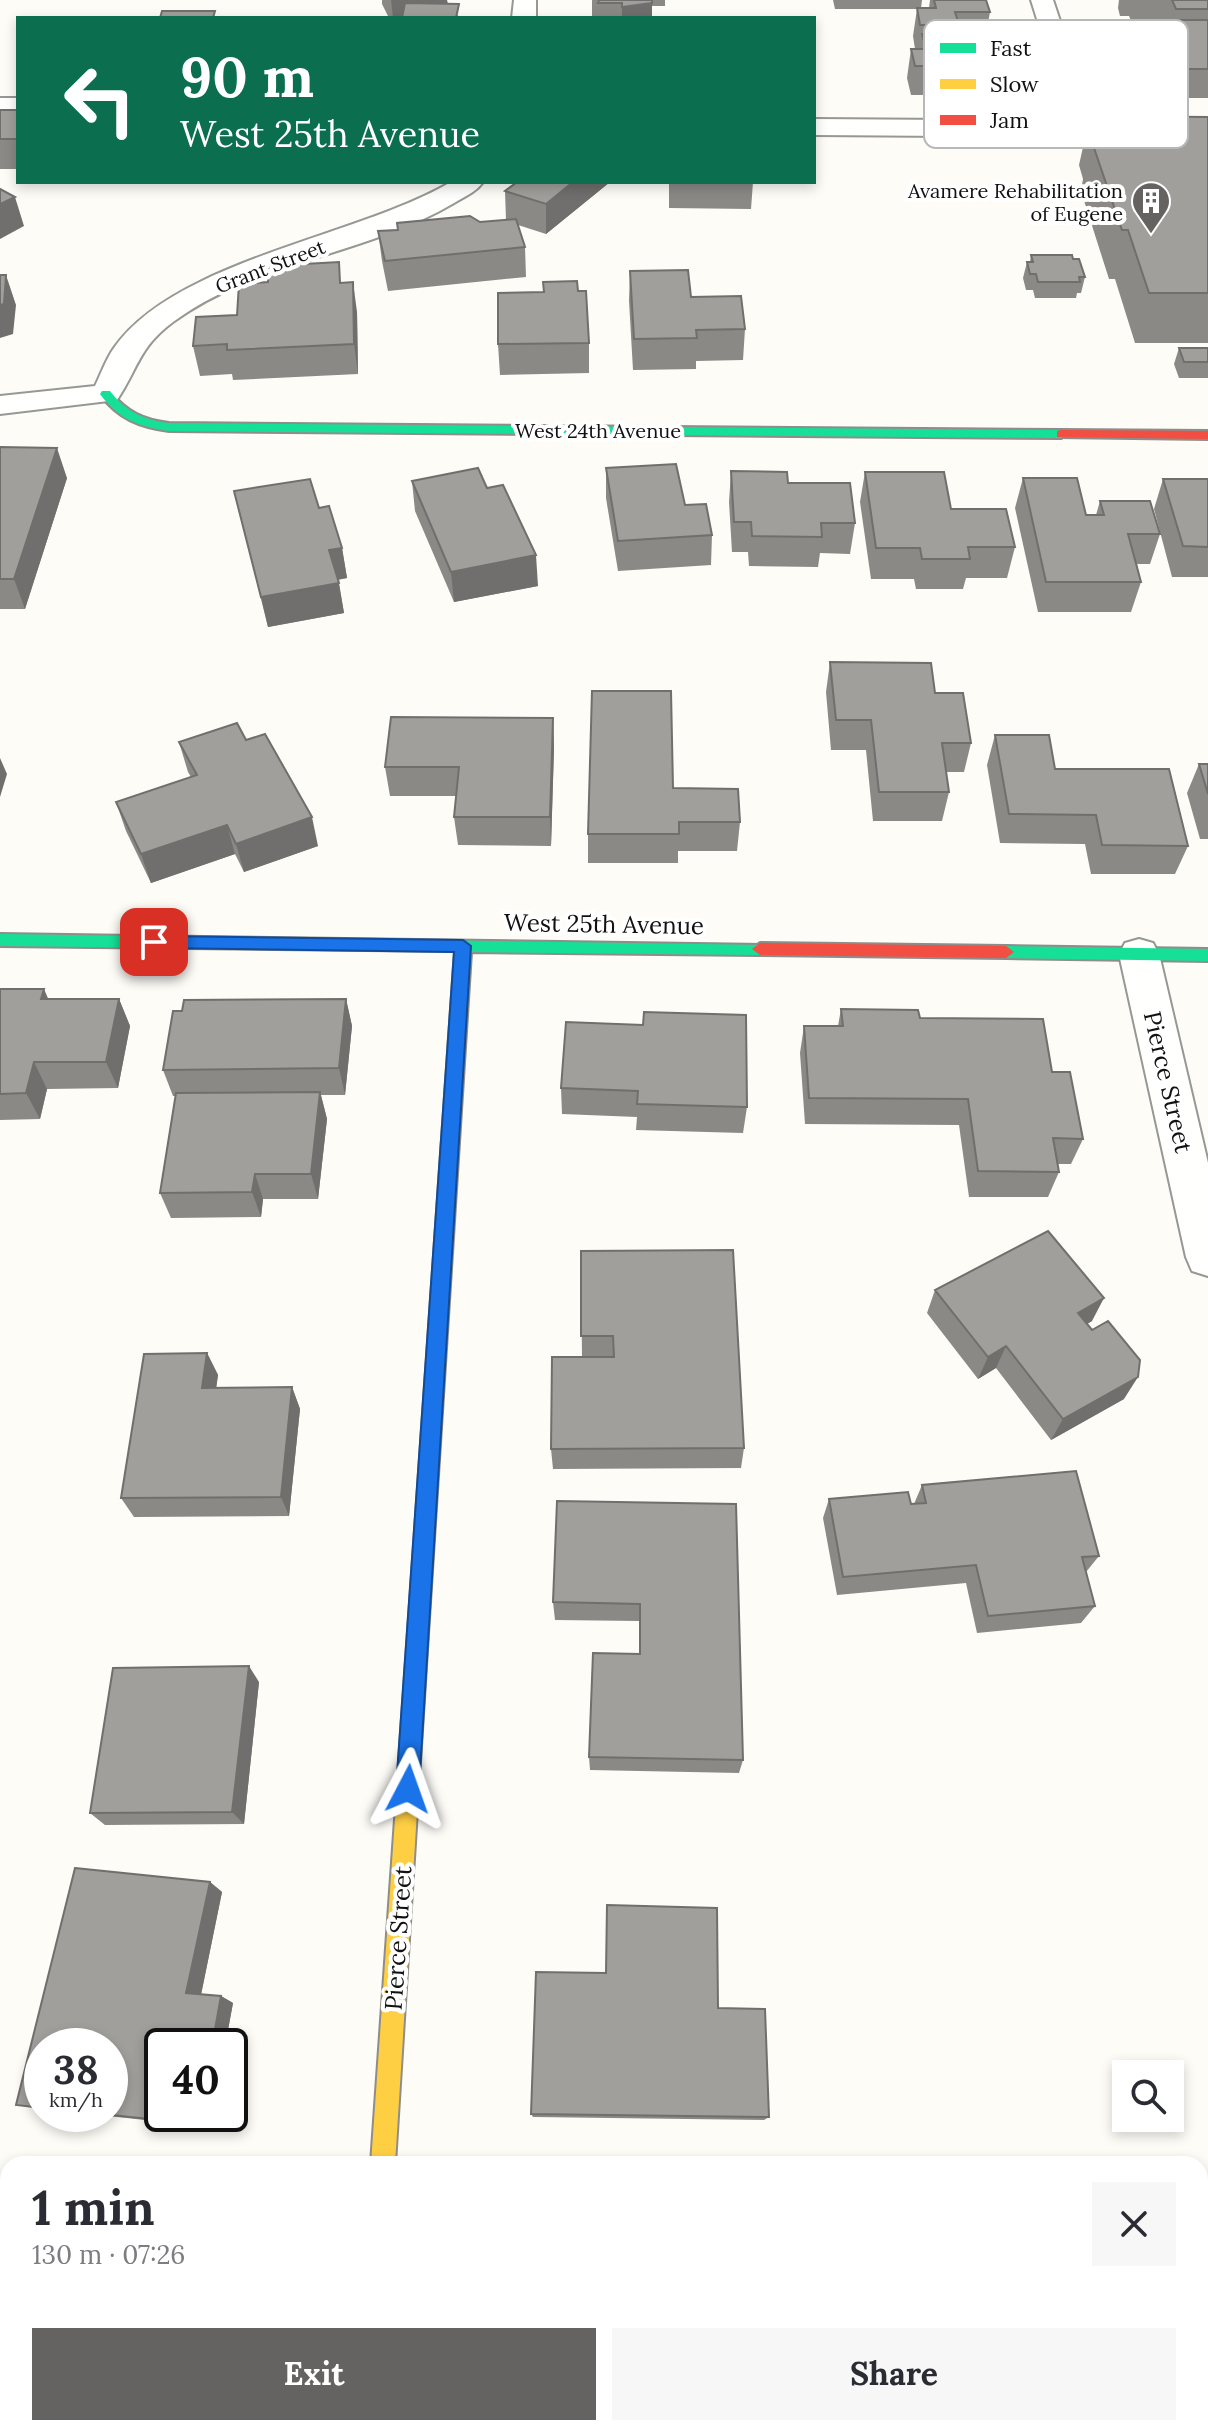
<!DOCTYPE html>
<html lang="en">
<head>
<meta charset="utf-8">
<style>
	:root { --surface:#fff; --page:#f7f7f7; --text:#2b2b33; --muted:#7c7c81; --accent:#646362 }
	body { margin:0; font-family:Lora,serif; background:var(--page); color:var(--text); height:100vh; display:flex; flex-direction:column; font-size:30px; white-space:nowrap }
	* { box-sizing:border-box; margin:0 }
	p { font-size:26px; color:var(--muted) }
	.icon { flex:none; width:44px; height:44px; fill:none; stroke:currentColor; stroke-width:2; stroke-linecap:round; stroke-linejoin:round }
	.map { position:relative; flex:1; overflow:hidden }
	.details { position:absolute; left:0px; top:2156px; width:1208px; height:280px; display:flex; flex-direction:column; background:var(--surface); border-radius:24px 24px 0 0; box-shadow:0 4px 12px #0003 }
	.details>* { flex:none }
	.hud { position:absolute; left:16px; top:16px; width:800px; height:168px; border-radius:0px; box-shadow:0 4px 12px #0003; background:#0b6e4f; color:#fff; overflow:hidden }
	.controls { position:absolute; left:1112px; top:2060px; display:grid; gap:16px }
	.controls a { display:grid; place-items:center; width:72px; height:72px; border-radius:0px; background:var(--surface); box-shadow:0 4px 12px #0003; font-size:40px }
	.speed { position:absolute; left:24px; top:2028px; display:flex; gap:16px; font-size:40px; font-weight:700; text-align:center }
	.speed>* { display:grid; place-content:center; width:104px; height:104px; border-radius:50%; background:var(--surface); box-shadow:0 4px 12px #0003; line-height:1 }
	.speed small { font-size:20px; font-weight:400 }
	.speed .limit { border:4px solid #111; border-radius:12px; background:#fff; color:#111 }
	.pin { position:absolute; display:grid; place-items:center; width:68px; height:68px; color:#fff; margin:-34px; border-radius:16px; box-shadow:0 4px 12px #0006 }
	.me { position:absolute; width:88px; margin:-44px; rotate:4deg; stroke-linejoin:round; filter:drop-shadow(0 0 6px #0008) }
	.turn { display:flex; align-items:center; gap:28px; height:168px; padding:0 32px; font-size:36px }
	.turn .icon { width:104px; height:104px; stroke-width:2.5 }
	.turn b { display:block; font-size:56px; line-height:68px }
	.round { display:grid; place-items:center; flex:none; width:84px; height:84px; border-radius:0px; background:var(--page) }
	.headline { display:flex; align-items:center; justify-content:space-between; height:136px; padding:0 32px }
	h1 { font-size:48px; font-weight:800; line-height:60px }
	.button { display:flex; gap:16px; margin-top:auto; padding:16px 32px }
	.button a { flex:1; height:92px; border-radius:0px; background:var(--accent); color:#fff; font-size:32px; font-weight:800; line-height:92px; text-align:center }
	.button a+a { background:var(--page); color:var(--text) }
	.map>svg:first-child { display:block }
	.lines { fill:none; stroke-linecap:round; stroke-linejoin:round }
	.street-casing { stroke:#979795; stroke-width:4 }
	.fast-casing { stroke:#8e8d8b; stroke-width:4 }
	.slow-casing { stroke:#8e8d8b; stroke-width:4 }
	.jam-casing { stroke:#8e8d8b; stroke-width:4 }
	.street { fill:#fffffe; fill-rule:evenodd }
	.fast { fill:#16e098; fill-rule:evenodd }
	.slow { fill:#ffcf43; fill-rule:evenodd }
	.jam { fill:#f24e42; fill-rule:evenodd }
	.wall { fill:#8a8986 }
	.shaded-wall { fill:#716f6d }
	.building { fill:#a19f9c; stroke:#716f6d; stroke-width:2 }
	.route { fill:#1a73e8; stroke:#114b97; stroke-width:2 }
	.labels { text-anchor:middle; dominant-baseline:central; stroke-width:8; stroke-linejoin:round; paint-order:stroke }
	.far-poi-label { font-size:20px; fill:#111; stroke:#fff; text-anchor:end }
	.far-street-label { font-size:20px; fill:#111; stroke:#fff }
	.street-label { font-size:24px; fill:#111; stroke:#fff }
	.key { fill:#fff; stroke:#b8b8b8; stroke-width:2 }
	.key-label { font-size:22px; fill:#111 }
</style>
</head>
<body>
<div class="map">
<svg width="1208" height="2436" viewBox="0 0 1208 2436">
	<rect width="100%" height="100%" fill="#fdfcf7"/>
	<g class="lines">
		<g class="street-casing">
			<path id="street" d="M514 0H536V18H512Z
				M1031 0H1053L1094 122H1208V138L814 135V119L1069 121Z
				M0 98H18V112H0Z
				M451 182H483C476 192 464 197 454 203 366 255 256 261 173 322 138 348 138 369 117 400L0 414V396L95 386C101 374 106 359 114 348 175 260 358 237 451 182Z
				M1139 939 1153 943 1159 954 1208 1163V1276L1192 1271 1186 1257 1119 954 1125 943Z"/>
		</g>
		<g class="fast-casing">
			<path id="fast" d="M102 391H110C126 412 144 420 169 423L1061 430 1067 434 1061 438 169 431C140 427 118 419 100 394Z
				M0 934 766 945 768 949 766 953 760 955 471 952 429 1618 426 1625 419 1628 412 1625 409 1618 455 951 0 946Z
				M1006 946 1208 949V961L1006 958 998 952Z"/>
		</g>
		<g class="slow-casing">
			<path id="slow" d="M419 1608 426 1611 429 1618 395 2164H371L409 1618 412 1611Z"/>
		</g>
		<g class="jam-casing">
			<path id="jam" d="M1061 430 1208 431V439L1057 437V431Z
				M760 943 1006 946 1014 952 1006 958 760 955 752 949Z"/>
		</g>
		<use href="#street" class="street"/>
		<use href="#fast" class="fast"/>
		<use href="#slow" class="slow"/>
		<use href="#jam" class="jam"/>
	</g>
	<path class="wall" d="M382 0H447L448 4 460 18H389L382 4Z
		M592 0H665V6H652V18H592Z
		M833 0H922L921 8H929L930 0H986L990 12 986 34 1010 76 1004 106H955L952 95H911L907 78 911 49H915L913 36 917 9H835Z
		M1119 0H1208V98H1142L1134 75 1141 46H1168L1170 37H1168L1162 23H1132L1129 16H1120L1118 8Z
		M0 110H18V169H0Z
		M1090 116 1208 117V343H1135L1115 279H1109L1081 191 1083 179 1079 165Z
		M515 182H610L546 234 518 225 525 247 526 277 388 291 382 261 378 231 506 220 505 191 515 184Z
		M669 182H753L751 209 669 208Z
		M1031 255 1073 259 1085 277 1081 293H1077L1076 298H1035L1033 290H1026L1023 278 1027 262H1030Z
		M630 271 691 297 745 329 743 360 696 361V369L633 370 629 301Z
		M342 283 357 312 358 374 233 380 232 374 200 376 193 346 237 315Z
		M578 291 589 343V373L500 375 498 344Z
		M1179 348H1208V378H1179L1174 364Z
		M0 447 67 478 25 609H0Z
		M606 468 685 505 712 535 711 565 618 571 606 498Z
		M731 471 788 483 855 523 850 554 820 553 818 567 749 566 748 552H732L729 502Z
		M865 472 951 509 1015 547 1007 578H966L963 589H916L914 579H871L860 502Z
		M1023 478 1086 515H1096L1100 501 1160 534 1150 564H1137L1141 582 1131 612H1038L1015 508Z
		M1163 479H1208V577H1172L1154 509Z
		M412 481 487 488 538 586 454 602 415 511Z
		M234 491 319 508 342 548 347 578 338 580 344 613 268 627Z
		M830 662 935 693 971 743 964 772H946L949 792 942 821H873L866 750H831L826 692Z
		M553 718 554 748 551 846 458 845 454 817 456 796H390L385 767Z
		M995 735 1188 846 1175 874H1091L1085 844 1000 843 987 765Z
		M246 740 318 846 244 872 235 854 151 883 126 831 116 802 191 777 188 772 179 742Z
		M1199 764H1208V839H1200L1187 793Z
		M673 788 740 822 737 851H678V863H588V834Z
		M0 989 48 999H119L130 1026 118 1088 47 1089 40 1119 0 1120Z
		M346 999 352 1026 345 1095H321L327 1119 318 1199H263L261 1217 171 1218 160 1193 175 1096H173L163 1070Z
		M841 1009 920 1018 1052 1072 1083 1139 1071 1164H1057L1059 1172 1048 1197H969L959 1125 805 1124 800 1053 804 1026H838Z
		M643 1025 747 1107 743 1133 636 1130 637 1117 562 1114 561 1088Z
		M581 1251 744 1448 741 1468 553 1469 551 1449 582 1357Z
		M935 1290 1092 1321 1087 1324 1124 1399 1051 1440 996 1368 978 1379 927 1313Z
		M207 1353 218 1375 216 1388 292 1387 300 1409 289 1516 134 1517 121 1498Z
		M922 1485 1099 1556 1086 1572 1095 1606 1081 1623 977 1633 966 1583 837 1595 823 1518 829 1499 914 1504Z
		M736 1504 743 1760 739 1773 590 1770 589 1757 639 1654V1621L555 1620 553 1602Z
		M259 1682 244 1824 105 1825 90 1813Z
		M75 1868 210 1882 222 1892 201 1994 221 1996 233 2003 225 2046H162V2114H212L210 2127 89 2114H110V2046H42V2109L16 2105Z
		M606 1973 718 2008 769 2117 764 2120 533 2117 531 2114Z
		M1208 2407V2436H1085L1099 2428H1162L1164 2432 1171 2428H1200V2411Z"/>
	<path class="shaded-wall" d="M391 0H447L449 18H393Z
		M652 3V18H622V7Z
		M573 182H610L546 234V204Z
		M15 197 24 226 0 239V204Z
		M6 275 16 305 13 334 0 338V305Z
		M353 282 357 312 358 374 354 344Z
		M57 448 67 478 25 609 14 579Z
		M342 548 347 578 334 580 329 550Z
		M536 555 538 586 454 602 451 572Z
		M339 583 344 613 268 627 261 597Z
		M553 718 554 748 551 846 550 817Z
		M0 758 7 774 0 797Z
		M312 817 318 846 244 872 236 844Z
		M227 825 235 854 151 883 141 854Z
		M44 989 56 1017 41 999Z
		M119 999 130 1026 118 1088 106 1062Z
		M346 999 352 1026 345 1095 339 1068Z
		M34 1062 47 1089 40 1119 26 1093Z
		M320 1092 327 1119 318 1199 311 1174Z
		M255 1174 263 1199 261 1217 252 1192Z
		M1104 1298 1092 1321 1066 1336 1078 1313Z
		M1006 1346 996 1368 978 1379 988 1357Z
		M207 1353 218 1375 213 1410 202 1388Z
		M1138 1377 1124 1399 1051 1440 1063 1419Z
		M292 1387 300 1409 289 1516 281 1497Z
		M249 1666 259 1682 244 1824 232 1812Z
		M210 1882 222 1892 200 2000 186 1993Z
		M221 1996 233 2003 225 2046H212Z
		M198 2114H212L210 2127 196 2124Z
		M88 2428H107V2436H88Z"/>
	<path class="building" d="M599 0H652V3L622 7V3H598Z
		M934 0H986L990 12H955L959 25H920L917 8H936Z
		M1172 0H1208V9H1176Z
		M405 3 459 4 456 18H402Z
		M162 11H215L213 18H160Z
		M1175 20H1208V69H1149L1141 46H1185Z
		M922 34H998L1010 76H960L957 66H915L911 49H926Z
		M0 110H18V139H0Z
		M1090 116 1208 117V293H1149L1128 230H1122L1092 142H1099Z
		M517 182H573L546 204 505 191Z
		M0 189 15 197 0 204Z
		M470 216 480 222 516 219 525 247 385 261 378 231 398 230 397 223Z
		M1031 255H1072L1073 259H1079L1085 277H1079L1080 282H1038L1036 274H1030L1027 262H1033Z
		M339 262 340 283 353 282 354 344 227 350V344L193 346 196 317 237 315 239 284 268 282 269 266Z
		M688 270 691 297 741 296 745 329 696 330 697 338 634 339 630 271Z
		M0 275H6L4 304 0 305Z
		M577 281 578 291H586L589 343 498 344V293L544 292 543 282Z
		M1179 348H1208V362H1184Z
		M0 447 57 448 14 579H0Z
		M676 464 685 505 706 504 712 535 618 541 606 468Z
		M478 468 487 488 503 485 536 555 451 572 412 481Z
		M731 471 787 472 788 483H850L855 523H821L822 537 752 536 751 522H734Z
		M865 472H944L951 509H1006L1015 547H968L970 559H922L920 548H876Z
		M1023 478H1077L1086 515H1104L1100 501H1150L1160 534H1128L1141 582H1046Z
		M310 479 319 508 329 506 342 548 329 550 339 583 261 597 234 491Z
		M1163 479H1208V547L1183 546Z
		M830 662 931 663 935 693H963L971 743H942L949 792H879L871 720H836Z
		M592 691H671L673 788 738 789 740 822H679V834H588Z
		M391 717 553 718 550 817H454L459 767H385Z
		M237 723 246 740 265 734 312 817 236 844 227 825 141 854 116 802 197 775 179 742Z
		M995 735H1049L1055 769H1169L1188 846 1102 845 1096 815 1009 814Z
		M1199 764H1208V794Z
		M0 989H44L41 999H119L106 1062H34L26 1093 0 1094Z
		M346 999 339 1068 163 1070 173 1011H182L184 1000Z
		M841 1009 918 1010 920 1018 1043 1019 1052 1072H1070L1083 1139 1053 1138 1059 1172 978 1171 968 1099 809 1098 804 1026H843Z
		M644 1012 746 1015 747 1107 637 1104 638 1091 561 1088 566 1022 643 1025Z
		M320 1092 311 1174H255L252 1192 160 1193 176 1093Z
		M1048 1231 1104 1298 1078 1313 1092 1330 1108 1321 1140 1360 1138 1377 1063 1419 1006 1346 988 1357 935 1290Z
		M733 1250 744 1448 551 1449 552 1357H614L613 1336H581V1251Z
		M207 1353 202 1388 292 1387 281 1497 121 1498 144 1354Z
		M1076 1471 1099 1556 1082 1557 1095 1606 988 1616 976 1565 843 1577 829 1499 908 1492 911 1504 926 1503 922 1485Z
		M557 1501 736 1504 743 1760 589 1757 593 1653 640 1654V1604L553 1602Z
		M249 1666 232 1812 90 1813 113 1668Z
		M75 1868 210 1882 186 1993 221 1996 212 2046H162V2114H198L196 2124 102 2114H110V2046H42V2108L16 2105Z
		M607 1905 717 1908 718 2008 765 2009 769 2117 531 2114 536 1972 606 1973Z
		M8 2225V2428H88V2436H0V2227Z
		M1208 2427V2436H1192Z
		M648 2428H809V2436H648Z
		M1131 2428H1162L1166 2436H1117Z"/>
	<path class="route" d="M154 936 463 940 471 946 419 1789 415 1797 408 1800 400 1797 396 1789 454 952 154 948 146 942Z"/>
	<defs>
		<g id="building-pin" transform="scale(2)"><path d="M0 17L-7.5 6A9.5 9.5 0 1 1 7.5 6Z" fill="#646362" stroke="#fff"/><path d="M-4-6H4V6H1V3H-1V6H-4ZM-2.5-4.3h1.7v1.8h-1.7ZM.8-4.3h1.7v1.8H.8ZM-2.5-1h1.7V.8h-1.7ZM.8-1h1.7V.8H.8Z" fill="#fff"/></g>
	</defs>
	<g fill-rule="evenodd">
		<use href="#building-pin" x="1151" y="201"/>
	</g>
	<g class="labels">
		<g class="far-poi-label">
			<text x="1123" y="190">Avamere Rehabilitation<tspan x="1123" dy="23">of Eugene</tspan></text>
		</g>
		<g class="far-street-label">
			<text transform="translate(270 266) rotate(-21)">Grant Street</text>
			<text x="598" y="430">West 24th Avenue</text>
		</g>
		<g class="street-label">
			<text transform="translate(604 924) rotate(1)">West 25th Avenue</text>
			<text transform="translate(1168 1082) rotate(77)">Pierce Street</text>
			<text transform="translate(398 1938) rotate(-86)">Pierce Street</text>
		</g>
	</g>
	<rect x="924" y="20" width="264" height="128" rx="12" class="key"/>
	<rect x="940" y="43" width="36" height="10" fill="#16e098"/>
	<rect x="940" y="79" width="36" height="10" fill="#ffcf43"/>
	<rect x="940" y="115" width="36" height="10" fill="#f24e42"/>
	<g class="key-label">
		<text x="990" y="56">Fast</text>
		<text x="990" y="92">Slow</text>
		<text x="990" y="128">Jam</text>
	</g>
</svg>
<div class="controls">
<a><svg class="icon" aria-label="search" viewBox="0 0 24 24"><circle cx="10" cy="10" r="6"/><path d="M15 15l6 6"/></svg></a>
</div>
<div class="speed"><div>38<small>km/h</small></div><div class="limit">40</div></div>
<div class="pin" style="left:154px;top:942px;background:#d93025"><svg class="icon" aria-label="arrive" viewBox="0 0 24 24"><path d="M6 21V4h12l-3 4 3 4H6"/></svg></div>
<svg class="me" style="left:408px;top:1789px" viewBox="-20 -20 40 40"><path d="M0-17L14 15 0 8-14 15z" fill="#1a73e8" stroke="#fff" stroke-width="4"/></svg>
<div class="hud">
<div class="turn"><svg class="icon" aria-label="left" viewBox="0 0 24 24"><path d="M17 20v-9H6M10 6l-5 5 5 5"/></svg><div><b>90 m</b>West 25th Avenue</div></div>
</div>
<section class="details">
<div class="headline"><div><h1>1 min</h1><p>130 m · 07:26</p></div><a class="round"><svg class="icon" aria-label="close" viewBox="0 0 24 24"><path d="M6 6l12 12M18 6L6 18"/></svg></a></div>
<div class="button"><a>Exit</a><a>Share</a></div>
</section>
</div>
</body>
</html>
